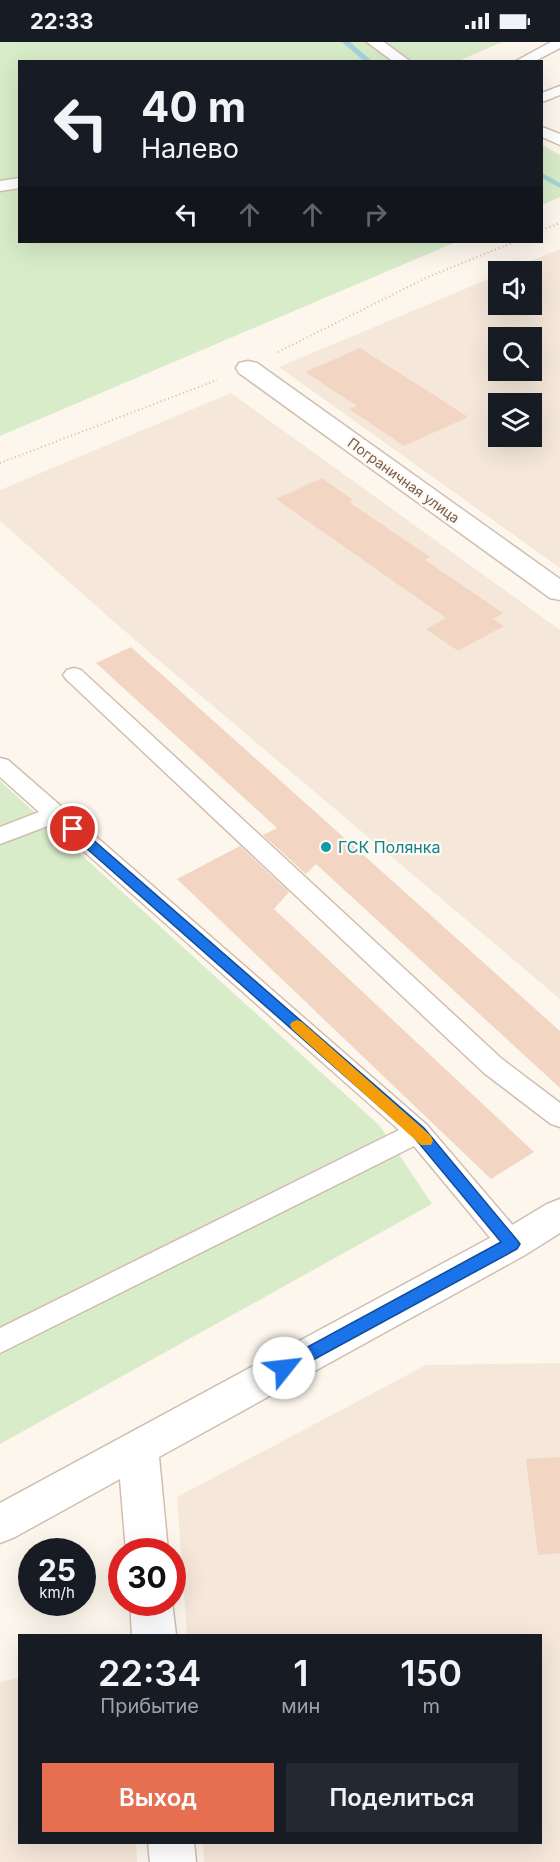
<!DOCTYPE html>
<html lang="ru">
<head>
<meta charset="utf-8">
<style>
	:root { --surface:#171b24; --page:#242831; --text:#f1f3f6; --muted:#9ea1a6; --accent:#e76f51 }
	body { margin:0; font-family:Inter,sans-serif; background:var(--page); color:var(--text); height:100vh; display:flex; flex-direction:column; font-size:22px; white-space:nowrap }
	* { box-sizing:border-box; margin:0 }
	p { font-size:20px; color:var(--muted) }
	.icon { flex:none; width:33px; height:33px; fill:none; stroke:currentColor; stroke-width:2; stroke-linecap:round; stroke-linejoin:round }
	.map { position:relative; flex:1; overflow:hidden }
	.drawer { position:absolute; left:18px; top:1592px; width:524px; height:210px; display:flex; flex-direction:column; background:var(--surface); border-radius:0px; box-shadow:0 6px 24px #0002 }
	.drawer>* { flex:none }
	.top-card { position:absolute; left:18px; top:18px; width:525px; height:183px; border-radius:0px; box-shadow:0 6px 24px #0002; background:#171b24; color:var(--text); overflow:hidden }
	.controls { position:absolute; left:488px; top:219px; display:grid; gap:12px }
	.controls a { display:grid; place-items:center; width:54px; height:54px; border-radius:0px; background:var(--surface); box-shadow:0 6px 24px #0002; font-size:30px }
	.speed { position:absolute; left:18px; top:1496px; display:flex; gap:12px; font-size:30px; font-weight:700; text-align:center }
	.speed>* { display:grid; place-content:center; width:78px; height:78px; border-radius:50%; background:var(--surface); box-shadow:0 6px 24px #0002; line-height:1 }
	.speed small { font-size:15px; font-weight:400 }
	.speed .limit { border:9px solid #d22; background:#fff; color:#111 }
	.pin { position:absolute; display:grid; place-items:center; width:51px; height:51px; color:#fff; margin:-26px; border:3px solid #fff; border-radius:50%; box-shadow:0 2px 6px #0007 }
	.me { position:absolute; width:66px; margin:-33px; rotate:61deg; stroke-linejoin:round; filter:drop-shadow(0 0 4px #0008) }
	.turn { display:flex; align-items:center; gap:21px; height:126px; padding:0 24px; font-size:27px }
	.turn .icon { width:78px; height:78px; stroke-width:2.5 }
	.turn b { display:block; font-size:42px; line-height:51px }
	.lanes { display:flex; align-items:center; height:57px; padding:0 24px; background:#0003; justify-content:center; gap:30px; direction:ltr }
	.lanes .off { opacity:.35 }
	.eta { display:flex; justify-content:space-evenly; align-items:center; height:102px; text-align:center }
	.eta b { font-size:36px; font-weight:600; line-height:42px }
	.button { display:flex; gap:12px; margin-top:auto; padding:12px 24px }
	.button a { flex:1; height:69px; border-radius:0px; background:var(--accent); color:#fff; font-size:24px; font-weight:600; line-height:69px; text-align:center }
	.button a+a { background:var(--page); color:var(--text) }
	.status { display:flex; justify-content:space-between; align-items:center; height:42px; padding:0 30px; background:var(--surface); direction:ltr }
	.status svg { height:16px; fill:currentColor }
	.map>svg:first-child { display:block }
	.residential { fill:#f5e8da; fill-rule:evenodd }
	.green { fill:#d8ecc9 }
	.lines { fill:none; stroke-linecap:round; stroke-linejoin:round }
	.stream { fill:#a5d3da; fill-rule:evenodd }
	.building { fill:#f3d5c3 }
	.service-casing { stroke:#d1beb0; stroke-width:3 }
	.minor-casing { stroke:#d1beb0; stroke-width:3 }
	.path { stroke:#d9b8a5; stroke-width:2; stroke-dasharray:1 3; stroke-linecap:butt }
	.service { fill:#fff; fill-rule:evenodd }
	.minor { fill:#fff; fill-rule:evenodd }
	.route { fill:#1a73e8; stroke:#114b97; stroke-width:1.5 }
	.slow { fill:#f59e0b }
	.culture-dot { fill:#0f9aa8; stroke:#fffaf3; stroke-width:2 }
	.labels { text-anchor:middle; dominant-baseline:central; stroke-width:4.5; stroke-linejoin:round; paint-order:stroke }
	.far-street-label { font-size:14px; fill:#7a5c4d; stroke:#fffaf3 }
	.culture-label { font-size:16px; fill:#0d838f; stroke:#fffaf3; text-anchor:start }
</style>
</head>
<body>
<div class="status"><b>22:33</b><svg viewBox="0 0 49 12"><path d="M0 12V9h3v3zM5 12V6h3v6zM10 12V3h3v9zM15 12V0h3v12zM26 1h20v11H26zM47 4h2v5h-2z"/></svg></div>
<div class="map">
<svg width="560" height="1820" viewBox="0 0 560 1820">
	<rect width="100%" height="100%" fill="#fdf6ec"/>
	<path class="residential" d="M560 207V526L279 325 498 233V262H531V230L507 229ZM498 296H531V328H498ZM498 362H531V394H498Z
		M231 351 560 588V957L136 599 0 479V448Z
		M560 1321V1820H204L203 1800H540V1593H187L177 1455 426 1323Z
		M19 1636 20 1800H136L137 1820H0V1640Z"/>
	<path class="green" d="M0 0H502L456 20H20V200H456L0 394Z
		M542 103 560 113V155L542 163Z
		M0 739 380 1084 432 1162 0 1402Z"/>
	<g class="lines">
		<path class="stream" d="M342 0H350L373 20H365Z
			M542 131 560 141V146L542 136Z"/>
	</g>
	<path class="building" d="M360 306 431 351 468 375 404 404 349 367 357 364 305 330Z
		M322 436 353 458 349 460 430 515 425 518 503 571 493 577 504 584 458 609 426 587 446 576 276 457Z
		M131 605 560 989V1046L316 822 306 832 263 793 277 786 96 621Z
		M240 804 289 850 274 867 534 1110 491 1137 177 837Z
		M560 1415V1511L538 1513 526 1417Z"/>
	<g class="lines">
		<g class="service-casing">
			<path id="service" d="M367 0H384L411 20H394Z
				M551 0H560V6L533 20H514Z
				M560 44V53L542 60V51Z
				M542 85 560 92V103L542 95Z
				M20 136V146L0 149V139Z
				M74 626 81 628 502 1017 560 1061V1085L551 1082 484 1031 67 638 63 633 67 628Z
				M0 716 8 718 427 1083 522 1194 526 1202 522 1210 512 1213 502 1210 414 1104 0 1311V1286L399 1088 53 782 0 802V785L39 770 0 735Z"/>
		</g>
		<g class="minor-casing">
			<path id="minor" d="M248 319 257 321 560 537V558L550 556 239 331 236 326 239 321Z
				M560 1157V1191L525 1213 159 1415 168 1509H126L120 1437 15 1495 0 1501V1461L499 1191 547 1162Z
				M130 1560H172L176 1593H132Z
				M148 1800H194L196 1820H150Z"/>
		</g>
		<path class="path" d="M542 188 560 181
			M278 310 428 235 514 200
			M0 421 217 338"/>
		<use href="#service" class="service"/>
		<use href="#minor" class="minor"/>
	</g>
	<path class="route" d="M73 783 77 784 424 1086 517 1198 520 1202 517 1207 289 1331 284 1333 278 1331 275 1326 278 1321 501 1200 413 1094 68 790 66 787 68 784Z"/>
	<path class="slow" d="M297 978 302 980 431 1094 433 1099 431 1103H421L292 987 290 983 292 980Z"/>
	<circle class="culture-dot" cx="326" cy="805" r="6"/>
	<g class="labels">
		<g class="far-street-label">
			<text transform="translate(404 438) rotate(36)">Пограничная улица</text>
		</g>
		<g class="culture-label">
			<text x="338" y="805">ГСК Полянка</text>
		</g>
	</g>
</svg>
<div class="controls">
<a><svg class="icon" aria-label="sound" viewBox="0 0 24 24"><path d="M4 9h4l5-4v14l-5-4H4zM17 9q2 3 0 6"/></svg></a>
<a><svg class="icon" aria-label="search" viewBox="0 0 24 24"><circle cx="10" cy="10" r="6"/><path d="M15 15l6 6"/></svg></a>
<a><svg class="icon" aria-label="layers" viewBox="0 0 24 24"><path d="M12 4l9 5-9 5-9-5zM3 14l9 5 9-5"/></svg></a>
</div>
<div class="speed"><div>25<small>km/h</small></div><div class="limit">30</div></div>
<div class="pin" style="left:73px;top:787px;background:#d93025"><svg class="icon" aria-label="arrive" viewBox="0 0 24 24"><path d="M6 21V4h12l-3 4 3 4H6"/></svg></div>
<svg class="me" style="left:284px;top:1326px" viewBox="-20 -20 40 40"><circle r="19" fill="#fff"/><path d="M0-13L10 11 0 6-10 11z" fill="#1a73e8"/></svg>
<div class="top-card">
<div class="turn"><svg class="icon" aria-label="left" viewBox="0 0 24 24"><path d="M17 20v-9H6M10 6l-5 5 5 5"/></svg><div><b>40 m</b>Налево</div></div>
<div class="lanes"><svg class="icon" aria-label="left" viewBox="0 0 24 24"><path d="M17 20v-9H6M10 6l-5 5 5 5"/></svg><svg class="icon off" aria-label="ahead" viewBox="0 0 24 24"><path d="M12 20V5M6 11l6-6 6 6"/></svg><svg class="icon off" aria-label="ahead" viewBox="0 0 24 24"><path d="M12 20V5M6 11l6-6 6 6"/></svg><svg class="icon off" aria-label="right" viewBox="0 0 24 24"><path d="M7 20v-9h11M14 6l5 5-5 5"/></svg></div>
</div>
<section class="drawer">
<div class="eta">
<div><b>22:34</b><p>Прибытие</p></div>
<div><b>1</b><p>мин</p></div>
<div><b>150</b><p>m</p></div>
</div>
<div class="button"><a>Выход</a><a>Поделиться</a></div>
</section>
</div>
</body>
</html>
